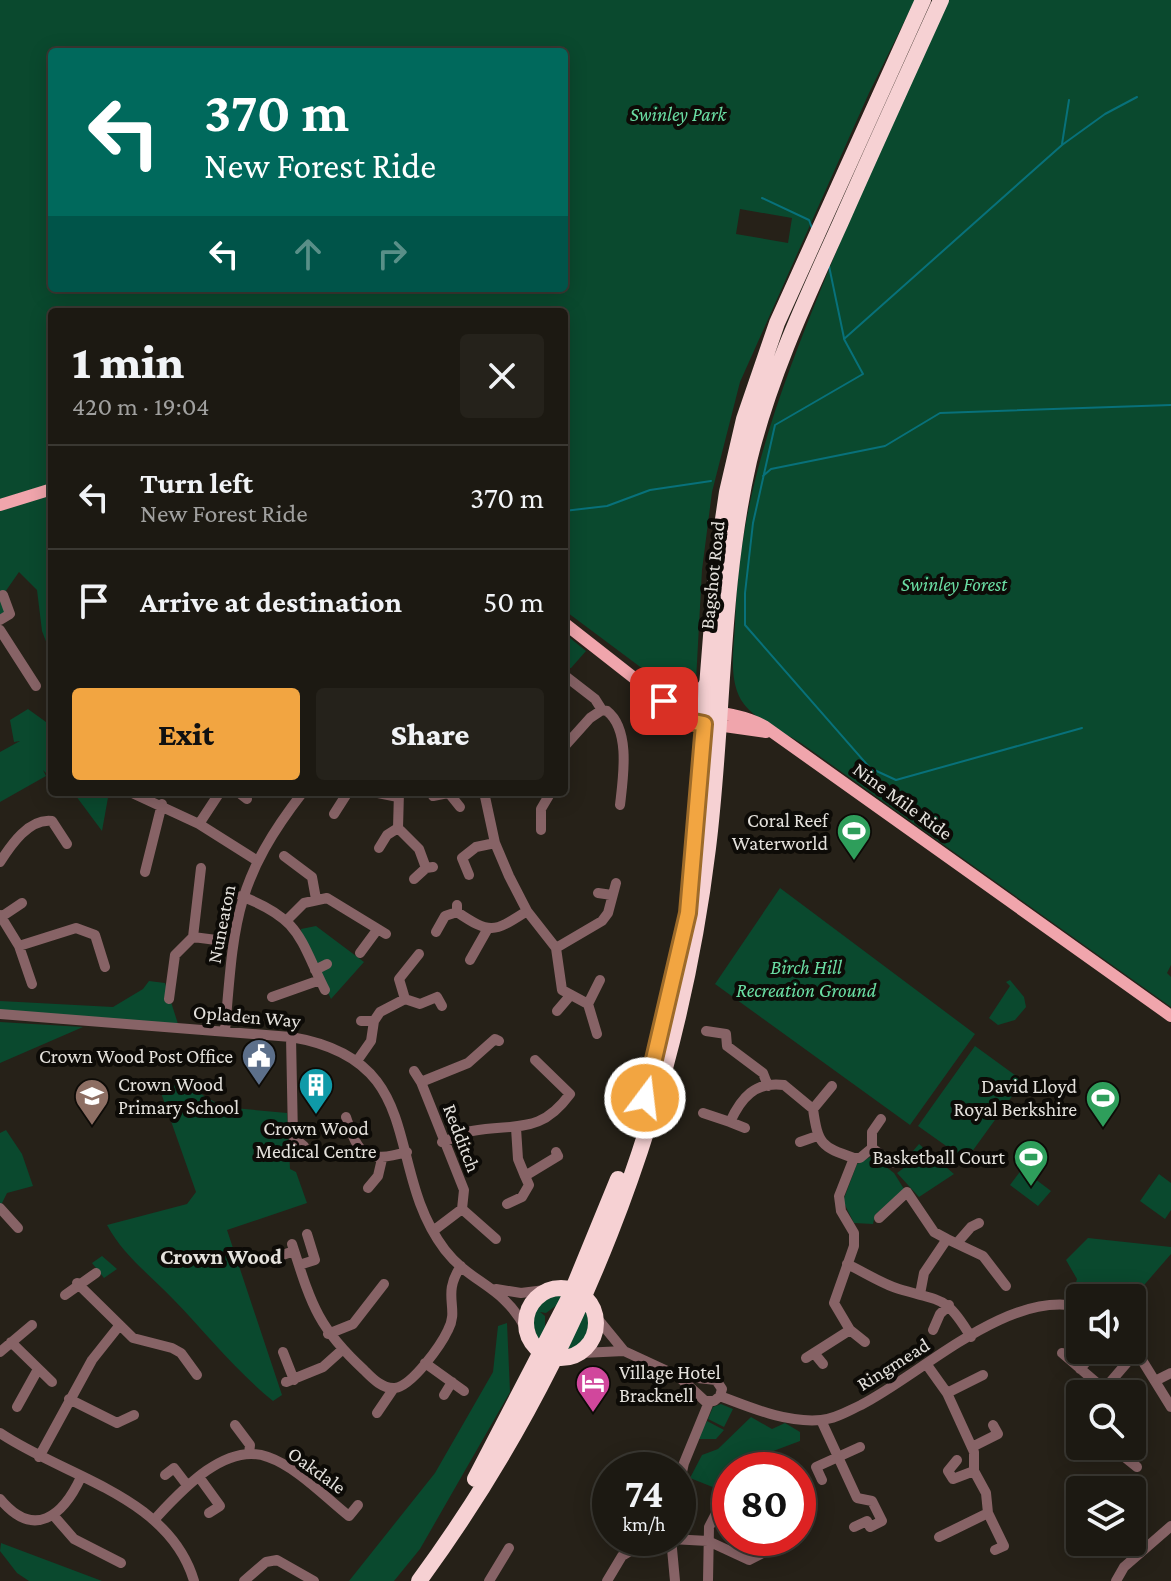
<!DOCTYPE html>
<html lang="en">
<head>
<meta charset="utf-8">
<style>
	:root { --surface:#1c1912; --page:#25221b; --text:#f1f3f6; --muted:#a0a09f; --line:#3a3832; --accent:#f2a541 }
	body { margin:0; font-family:"Crimson Pro",serif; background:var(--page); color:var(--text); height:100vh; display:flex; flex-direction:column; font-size:30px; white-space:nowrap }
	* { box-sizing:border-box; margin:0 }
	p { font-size:26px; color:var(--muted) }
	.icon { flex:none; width:44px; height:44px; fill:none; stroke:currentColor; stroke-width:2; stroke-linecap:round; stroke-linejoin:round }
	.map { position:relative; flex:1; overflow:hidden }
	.drawer { position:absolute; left:48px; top:308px; width:520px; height:488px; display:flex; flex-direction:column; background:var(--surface); border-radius:8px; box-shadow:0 4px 20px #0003,0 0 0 2px var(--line) }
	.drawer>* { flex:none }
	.hud { position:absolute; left:48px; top:48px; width:520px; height:244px; border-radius:8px; box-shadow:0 4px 20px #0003,0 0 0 2px var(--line); background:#00695c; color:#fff; overflow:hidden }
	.buttons { position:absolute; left:1066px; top:1284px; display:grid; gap:16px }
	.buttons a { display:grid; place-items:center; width:80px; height:80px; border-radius:8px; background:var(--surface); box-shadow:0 4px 20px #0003,0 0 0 2px var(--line); font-size:40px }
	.speed { position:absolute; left:592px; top:1452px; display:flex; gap:16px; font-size:40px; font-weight:700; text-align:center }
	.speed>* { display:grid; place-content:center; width:104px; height:104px; border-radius:50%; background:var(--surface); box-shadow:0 4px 20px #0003,0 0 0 2px var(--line); line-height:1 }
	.speed small { font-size:20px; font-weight:400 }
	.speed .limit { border:12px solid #d22; background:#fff; color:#111 }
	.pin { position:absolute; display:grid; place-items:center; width:68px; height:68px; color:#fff; margin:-34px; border-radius:16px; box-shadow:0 4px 12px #0006 }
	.me { position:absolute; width:88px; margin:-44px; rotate:15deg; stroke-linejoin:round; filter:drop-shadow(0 0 6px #0008) }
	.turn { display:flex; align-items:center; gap:28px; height:168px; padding:0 24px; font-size:36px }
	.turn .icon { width:104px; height:104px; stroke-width:2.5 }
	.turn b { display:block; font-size:56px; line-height:68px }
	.lanes { display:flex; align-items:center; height:76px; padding:0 24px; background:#0003; justify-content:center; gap:40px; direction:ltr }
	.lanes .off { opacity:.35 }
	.round { display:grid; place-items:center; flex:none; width:84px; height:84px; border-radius:8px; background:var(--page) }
	.overview { display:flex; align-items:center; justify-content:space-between; height:136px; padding:0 24px }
	h1 { font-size:48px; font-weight:800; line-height:60px }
	.button { display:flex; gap:16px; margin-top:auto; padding:16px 24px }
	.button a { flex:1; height:92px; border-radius:8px; background:var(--accent); color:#111; font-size:32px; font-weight:800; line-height:92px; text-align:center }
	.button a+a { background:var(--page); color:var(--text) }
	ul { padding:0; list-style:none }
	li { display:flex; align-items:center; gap:24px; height:104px; padding:0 24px; border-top:2px solid var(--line) }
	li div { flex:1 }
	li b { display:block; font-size:30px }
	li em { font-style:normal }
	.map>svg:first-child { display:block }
	.green { fill:#0a492e; fill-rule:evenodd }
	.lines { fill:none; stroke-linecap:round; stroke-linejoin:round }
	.stream { stroke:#08717a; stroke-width:2 }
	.minor { stroke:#876366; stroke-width:10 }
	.major { stroke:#f0a5ac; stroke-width:12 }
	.highway { stroke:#f6d1d3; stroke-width:16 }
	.route-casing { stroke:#9d6b2a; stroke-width:20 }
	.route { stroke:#f2a541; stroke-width:14 }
	.labels { text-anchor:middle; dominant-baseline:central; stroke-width:8; stroke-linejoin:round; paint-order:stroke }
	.park-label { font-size:20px; font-style:italic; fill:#6adda3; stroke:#0d0b07 }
	.street-label { font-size:20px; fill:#e4e1dc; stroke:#0d0b07 }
	.poi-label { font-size:20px; fill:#e4e1dc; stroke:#0d0b07; text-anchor:end }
	.neighbourhood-label { font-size:22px; font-weight:bold; fill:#e4e1dc; stroke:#0d0b07 }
</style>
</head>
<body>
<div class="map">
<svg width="1171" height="1581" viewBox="0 0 1171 1581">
	<rect width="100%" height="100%" fill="#262118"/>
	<path class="green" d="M0 0H915L869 93 740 382 712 492 702 570 696 681 680 687 647 672 564 610V312H52V484L0 499ZM52 52H564V288H52ZM740 209 792 218 788 243 736 234Z
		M947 0H1171V965L1167 973 1171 977V1007L801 743C782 731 749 718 739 696 729 674 734 647 735 624 739 497 778 395 825 279 863 185 906 93 947 0Z
		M52 492V657L42 631 37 590 19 572 3 595 9 611 0 619C0 580 0 544 0 505Z
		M564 633 586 651 571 668H564Z
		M28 709 46 722 52 717V779L43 770 46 776 0 802V752L20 741 14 742 10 720Z
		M73 792H109L102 831Z
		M780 888 975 1034 910 1125 715 984Z
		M316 926 364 962 331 999 302 938 301 929Z
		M1010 980 1024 997 1026 1007 1015 1020 998 1025 989 1018 1010 986 1006 982Z
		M149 981 165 983 178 1024 0 1011V1001L113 1007 143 989Z
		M0 1022 83 1027 0 1063Z
		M975 1046 1023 1081 966 1160 918 1126Z
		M181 1082 223 1107 287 1113 290 1169 296 1172 307 1203 227 1230 282 1395 273 1401C235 1370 207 1334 173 1299 148 1273 124 1256 107 1225L187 1204 196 1192 160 1090Z
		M6 1130 22 1154 33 1186 7 1193 0 1207V1133Z
		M919 1144 954 1174 919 1197 897 1173 909 1164 907 1158Z
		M872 1156 894 1173 904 1189 875 1215 873 1224 854 1223 843 1201 857 1164Z
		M1022 1169 1051 1191 1038 1206 1010 1185Z
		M1159 1174 1171 1183V1210L1165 1219 1140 1201Z
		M1088 1238 1171 1247V1254L1132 1299 1085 1298 1073 1293 1077 1279 1066 1260Z
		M102 1256 117 1269 104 1278 92 1263Z
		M556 1292H565L561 1302 546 1313 540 1312 545 1316V1335L541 1344C522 1324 532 1300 556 1292Z
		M587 1306C597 1327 587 1344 566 1352Z
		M507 1323 510 1392 420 1549 394 1581H349L435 1473 493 1372 498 1326Z
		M721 1404 733 1409 724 1427 708 1419 713 1407Z
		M751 1417 772 1429 785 1423 800 1432V1441L757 1457 762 1470H730V1494L690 1478 702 1455 718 1449Z
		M707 1421 724 1430 716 1439H697Z
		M1 1543 102 1581H29L17 1573 0 1551Z"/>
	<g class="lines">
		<path class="stream" d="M1062 144 1069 100
			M762 198 809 220 812 228
			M829 266 844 338
			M763 476 771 469 885 446 940 413 1171 405
			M564 511 607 506 650 490 711 481
			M1082 728 896 780 870 768 745 625V593L753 523 775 425 863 374 844 339 1062 145 1105 114 1137 97"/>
		<path class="minor" d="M0 620 10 614 3 595
			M0 630 36 686
			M564 675 595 699 602 710
			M564 747 590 718 602 710 607 711C631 730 623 778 620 805
			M130 792 199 824 256 860
			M238 792 247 799
			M373 792 398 797
			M399 792 398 828 419 849 426 868 433 867
			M448 792 460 807
			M484 792 495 843 509 876 527 911 556 948 562 990 588 1004 597 1034
			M433 796 448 793
			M334 814 348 792
			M199 824 220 792
			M541 830V809L551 792
			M379 848 387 835 398 828
			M284 856 312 877 316 899
			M0 862C11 845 29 818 52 821L67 844
			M201 868 193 937 232 942
			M145 872 162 804
			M469 875 462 858 476 847 495 843
			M414 879 426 868
			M598 893 612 895
			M241 896C301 919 299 938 325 990
			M457 905V912C491 935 494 932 527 911
			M0 915 19 946 76 928 95 935 105 967
			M1 917 22 903
			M287 920 304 903 327 898 386 934
			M436 932 445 916 457 912
			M19 946 32 984
			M556 948 602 921 608 913 616 883
			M360 953 377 930
			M470 960 487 930
			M315 970 327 964
			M272 997 320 980
			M169 999 175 955 193 937
			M405 999 420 1004 437 997 442 1006
			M588 1004 600 980
			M557 1011 569 997
			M0 1014 291 1037C430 1060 382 1167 445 1250 472 1285 503 1284 527 1331
			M361 1021H374
			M225 1031C234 923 234 881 303 792
			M706 1031 726 1034 727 1046 763 1073 768 1086
			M291 1037 293 1137 304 1146
			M357 1061 371 1041 374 1021 380 1012 405 999 399 979 419 954
			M414 1071 421 1082
			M813 1109 832 1086
			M703 1113 730 1122C741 1098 755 1081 784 1085L813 1109C818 1144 821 1147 854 1158
			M346 1117C359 1157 366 1163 407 1152
			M730 1122 745 1128
			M516 1128 518 1159 525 1176 558 1156 556 1152
			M442 1142C452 1139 462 1133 472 1131 517 1123 540 1135 570 1094L535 1060
			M800 1142 817 1136
			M872 1148 893 1163
			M854 1158 839 1196 841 1211 854 1233V1246L834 1303 850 1330 865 1342
			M854 1158H860L872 1148V1132L881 1119
			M368 1188 378 1176 382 1159
			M507 1204 522 1197 529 1185 525 1176
			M0 1208 18 1228
			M462 1209 496 1239
			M879 1218 907 1192 934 1232 947 1239
			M433 1231 462 1209 464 1190 421 1082 468 1063 495 1039 499 1041
			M957 1243 971 1227 979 1223
			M292 1244C311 1303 317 1327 364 1370 372 1378 382 1389 395 1388 412 1386 441 1345 448 1330 460 1308 441 1295 461 1266
			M274 1258 294 1251
			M847 1264C864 1272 882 1284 899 1289 942 1302 946 1295 971 1337
			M299 1265 315 1260 307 1234
			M77 1283 133 1338 172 1348 181 1353 197 1375
			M496 1289 521 1293 545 1290
			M920 1294 924 1273 947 1239 983 1256 1006 1286
			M65 1295 96 1273
			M597 1318 624 1351 678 1376 705 1401H714L720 1396
			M933 1330 940 1314 949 1305
			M328 1334 353 1324 384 1284
			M11 1342 52 1382
			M1132 1344 1171 1407
			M0 1352 32 1325
			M283 1352 294 1380
			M582 1353 624 1351
			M814 1353 823 1364
			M1062 1353 1104 1389
			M806 1358 850 1330
			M425 1363 464 1391
			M927 1365 947 1393 974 1452V1471L986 1493 988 1513 939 1537
			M1080 1369 1096 1350
			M680 1376 716 1380 722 1389 720 1396
			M1157 1380 1171 1373
			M286 1382 323 1367 342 1350
			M947 1393 983 1375
			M1100 1394 1137 1351
			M444 1395 452 1382
			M720 1396C752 1408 786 1423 821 1420 835 1419 848 1411 861 1405 922 1374 1008 1289 1080 1307
			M69 1399 117 1423 134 1415
			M17 1407 37 1371
			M377 1413 394 1388
			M821 1420 857 1498 872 1501 882 1521 870 1527 867 1521 854 1527
			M235 1425 250 1445 249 1454
			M0 1433C65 1477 169 1496 194 1581
			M1132 1434H1133
			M1111 1446 1137 1467
			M972 1447 998 1434 993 1425
			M39 1457 92 1360 119 1326
			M957 1460 948 1471 953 1479 974 1471
			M165 1475 174 1468 187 1485
			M199 1477 220 1506 209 1513
			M822 1480 816 1467 860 1447
			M678 1490 684 1463 709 1402
			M0 1499C34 1540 63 1516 81 1477
			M988 1513 1004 1546 995 1550
			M54 1516 74 1539 121 1563
			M154 1520C180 1492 225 1441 268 1457 297 1467 325 1497 349 1516L358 1505
			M671 1538 675 1581
			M671 1539 708 1541 749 1560 784 1542
			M244 1581 266 1562 277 1560 314 1581
			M489 1581 509 1548
			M607 1581 622 1556 637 1547
			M708 1581 709 1527 725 1496
			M1116 1581 1124 1567 1171 1526"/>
		<path class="major" d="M0 505 52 489
			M564 623 689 721 766 732
			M664 701C697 714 733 709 764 726L1171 1016
			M674 704 695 697 706 682"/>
		<path class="highway" d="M691 890 717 560 727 492 744 419 777 323 923 0
			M526 1323a35 35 0 1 1 70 0a35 35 0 1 1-70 0Z
			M475 1479 570 1296 618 1179
			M419 1581C576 1367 676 1111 708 848 724 719 720 587 749 461 769 378 805 301 840 224 873 149 907 75 941 0"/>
	</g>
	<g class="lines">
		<g class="route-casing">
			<path id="route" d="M645 1098 688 913 704 724 689 721 664 701"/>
		</g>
		<use href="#route" class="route"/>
	</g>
	<defs>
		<g id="stadium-pin" transform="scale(1.8)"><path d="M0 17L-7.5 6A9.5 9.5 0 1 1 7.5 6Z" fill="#2e9e5b" stroke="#0d0b07"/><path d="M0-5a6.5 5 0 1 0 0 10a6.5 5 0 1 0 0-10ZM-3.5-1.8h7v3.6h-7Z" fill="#fff"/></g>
		<g id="civic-pin" transform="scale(1.8)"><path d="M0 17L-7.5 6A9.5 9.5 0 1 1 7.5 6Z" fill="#5c6f8a" stroke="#0d0b07"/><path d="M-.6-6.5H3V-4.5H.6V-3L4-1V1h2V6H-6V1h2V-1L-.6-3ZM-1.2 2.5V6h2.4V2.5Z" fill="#fff"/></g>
		<g id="building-pin" transform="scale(1.8)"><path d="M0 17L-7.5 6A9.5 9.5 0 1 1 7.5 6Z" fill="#0f9aa8" stroke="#0d0b07"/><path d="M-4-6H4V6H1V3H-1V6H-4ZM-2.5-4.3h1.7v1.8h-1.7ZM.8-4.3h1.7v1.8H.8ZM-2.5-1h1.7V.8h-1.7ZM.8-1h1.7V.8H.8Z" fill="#fff"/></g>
		<g id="school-pin" transform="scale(1.8)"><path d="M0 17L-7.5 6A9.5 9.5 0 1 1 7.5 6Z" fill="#8d6e63" stroke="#0d0b07"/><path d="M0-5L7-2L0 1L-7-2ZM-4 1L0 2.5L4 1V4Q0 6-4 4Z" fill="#fff"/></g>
		<g id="hotel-pin" transform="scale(1.8)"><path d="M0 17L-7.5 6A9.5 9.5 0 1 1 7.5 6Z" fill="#d1479c" stroke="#0d0b07"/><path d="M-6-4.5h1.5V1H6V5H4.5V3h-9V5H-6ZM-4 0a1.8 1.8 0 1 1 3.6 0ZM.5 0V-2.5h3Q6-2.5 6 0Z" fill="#fff"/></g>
	</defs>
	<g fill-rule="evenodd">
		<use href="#stadium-pin" x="854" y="831"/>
		<use href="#civic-pin" x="259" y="1056"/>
		<use href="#building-pin" x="316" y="1085"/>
		<use href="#school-pin" x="92" y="1096"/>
		<use href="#stadium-pin" x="1103" y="1098"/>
		<use href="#stadium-pin" x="1031" y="1157"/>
		<use href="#hotel-pin" x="593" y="1383"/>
	</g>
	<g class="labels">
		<g class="park-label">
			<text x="678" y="114">Swinley Park</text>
			<text x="954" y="584">Swinley Forest</text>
			<text x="806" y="967">Birch Hill<tspan x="806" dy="23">Recreation Ground</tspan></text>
		</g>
		<g class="street-label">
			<text transform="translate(712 575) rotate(-84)">Bagshot Road</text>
			<text transform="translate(903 801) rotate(36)">Nine Mile Ride</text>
			<text transform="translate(221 924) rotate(-79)">Nuneaton</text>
			<text transform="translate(247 1016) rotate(5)">Opladen Way</text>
			<text transform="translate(462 1138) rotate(69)">Redditch</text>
			<text transform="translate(893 1364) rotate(-32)">Ringmead</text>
			<text transform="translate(317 1470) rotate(36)">Oakdale</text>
		</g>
		<g class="poi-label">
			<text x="828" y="820">Coral Reef<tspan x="828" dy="23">Waterworld</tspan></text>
			<text x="233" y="1056">Crown Wood Post Office</text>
			<text x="118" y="1084" text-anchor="start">Crown Wood<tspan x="118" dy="23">Primary School</tspan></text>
			<text x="1077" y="1086">David Lloyd<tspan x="1077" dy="23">Royal Berkshire</tspan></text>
			<text x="316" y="1128" text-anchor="middle">Crown Wood<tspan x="316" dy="23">Medical Centre</tspan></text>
			<text x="1005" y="1157">Basketball Court</text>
			<text x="619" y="1372" text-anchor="start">Village Hotel<tspan x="619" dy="23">Bracknell</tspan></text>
		</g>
		<g class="neighbourhood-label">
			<text x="221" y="1256">Crown Wood</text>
		</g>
	</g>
</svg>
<div class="buttons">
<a><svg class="icon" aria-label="sound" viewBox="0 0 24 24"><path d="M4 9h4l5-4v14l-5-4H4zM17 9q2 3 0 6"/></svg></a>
<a><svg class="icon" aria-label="search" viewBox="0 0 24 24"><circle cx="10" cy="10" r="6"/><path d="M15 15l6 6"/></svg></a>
<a><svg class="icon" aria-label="layers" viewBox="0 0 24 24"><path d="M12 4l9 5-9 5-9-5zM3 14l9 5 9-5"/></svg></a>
</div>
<div class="speed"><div>74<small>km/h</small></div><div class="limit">80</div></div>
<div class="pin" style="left:664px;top:701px;background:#d93025"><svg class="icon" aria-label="arrive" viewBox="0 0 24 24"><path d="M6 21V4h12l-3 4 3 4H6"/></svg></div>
<svg class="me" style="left:645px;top:1098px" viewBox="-20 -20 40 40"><circle r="17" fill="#f2a541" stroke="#fff" stroke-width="3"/><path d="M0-11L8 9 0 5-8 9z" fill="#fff"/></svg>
<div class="hud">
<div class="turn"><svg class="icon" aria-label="left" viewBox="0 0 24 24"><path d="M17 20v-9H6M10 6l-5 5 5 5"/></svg><div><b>370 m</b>New Forest Ride</div></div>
<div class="lanes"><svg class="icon" aria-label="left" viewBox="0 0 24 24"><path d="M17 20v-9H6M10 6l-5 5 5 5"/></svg><svg class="icon off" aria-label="ahead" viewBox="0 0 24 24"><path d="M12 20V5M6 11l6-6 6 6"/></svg><svg class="icon off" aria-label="right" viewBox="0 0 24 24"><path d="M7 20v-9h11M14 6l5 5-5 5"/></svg></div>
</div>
<section class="drawer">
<div class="overview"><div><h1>1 min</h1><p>420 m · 19:04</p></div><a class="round"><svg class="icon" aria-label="close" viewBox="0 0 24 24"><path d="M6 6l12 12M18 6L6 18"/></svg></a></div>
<ul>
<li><svg class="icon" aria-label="left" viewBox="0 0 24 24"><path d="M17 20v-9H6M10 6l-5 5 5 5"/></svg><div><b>Turn left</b><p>New Forest Ride</p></div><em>370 m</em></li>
<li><svg class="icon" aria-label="arrive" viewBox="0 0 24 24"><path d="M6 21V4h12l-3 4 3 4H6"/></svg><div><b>Arrive at destination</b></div><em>50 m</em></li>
</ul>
<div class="button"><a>Exit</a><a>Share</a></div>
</section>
</div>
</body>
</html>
